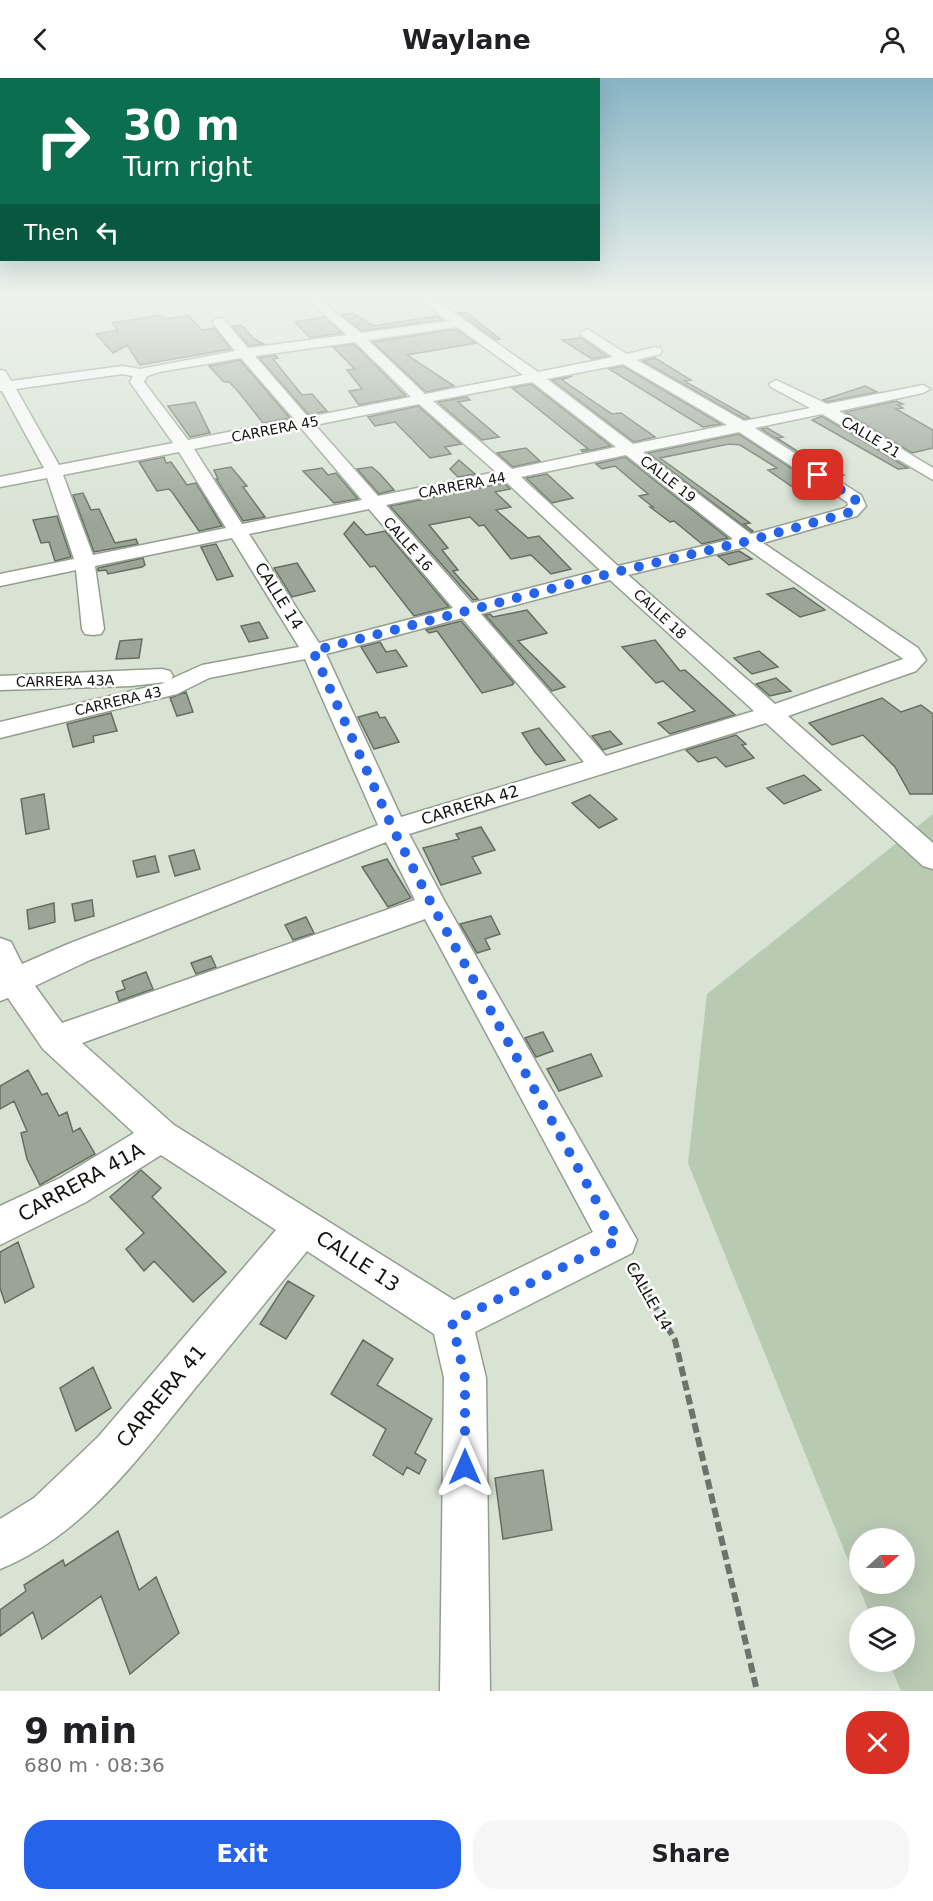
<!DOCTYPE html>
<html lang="en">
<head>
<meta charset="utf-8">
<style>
	:root { --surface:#fff; --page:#f6f6f6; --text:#202124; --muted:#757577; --accent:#2563eb }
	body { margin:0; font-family:"DejaVu Sans",sans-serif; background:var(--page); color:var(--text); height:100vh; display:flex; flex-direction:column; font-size:22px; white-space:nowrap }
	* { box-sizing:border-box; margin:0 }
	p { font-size:20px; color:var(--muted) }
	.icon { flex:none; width:33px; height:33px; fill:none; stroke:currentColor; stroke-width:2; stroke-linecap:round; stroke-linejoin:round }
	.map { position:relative; height:1613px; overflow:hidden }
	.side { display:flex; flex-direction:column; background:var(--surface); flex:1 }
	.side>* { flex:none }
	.top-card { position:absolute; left:0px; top:0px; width:600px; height:183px; box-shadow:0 6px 24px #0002; background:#0b6e4f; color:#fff; overflow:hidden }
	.needle { width:39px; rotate:69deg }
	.buttons { position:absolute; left:849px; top:1450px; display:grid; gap:12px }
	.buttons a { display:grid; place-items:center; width:66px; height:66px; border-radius:50%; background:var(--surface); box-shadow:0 6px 24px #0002; font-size:30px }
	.pin { position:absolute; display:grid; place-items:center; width:51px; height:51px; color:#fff; margin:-26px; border-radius:12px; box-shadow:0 3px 9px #0006 }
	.me { position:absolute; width:66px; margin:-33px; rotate:0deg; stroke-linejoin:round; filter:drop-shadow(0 0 4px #0008) }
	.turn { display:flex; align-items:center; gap:21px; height:126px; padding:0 24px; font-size:27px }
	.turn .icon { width:78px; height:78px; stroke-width:2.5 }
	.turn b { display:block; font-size:42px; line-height:51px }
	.then { display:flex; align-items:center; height:57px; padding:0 24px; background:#0003; gap:12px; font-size:22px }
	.round { display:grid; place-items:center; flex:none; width:63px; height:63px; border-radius:24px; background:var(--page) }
	.overview { display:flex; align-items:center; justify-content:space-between; height:102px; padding:0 24px }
	h1 { font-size:36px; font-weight:600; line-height:45px }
	.primary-button { display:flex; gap:12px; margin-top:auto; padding:12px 24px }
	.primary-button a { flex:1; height:69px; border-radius:24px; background:var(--accent); color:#fff; font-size:24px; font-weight:600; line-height:69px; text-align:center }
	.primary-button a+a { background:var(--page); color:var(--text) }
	header { display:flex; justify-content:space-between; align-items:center; height:78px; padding:0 24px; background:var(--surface); font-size:27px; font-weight:600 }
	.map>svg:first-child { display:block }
	.green { fill:#b9cab3; fill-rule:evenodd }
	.building { fill:#9ba597; stroke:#646e61; stroke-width:1.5 }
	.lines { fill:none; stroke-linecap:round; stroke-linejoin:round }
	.minor-casing { stroke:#949e90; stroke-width:3 }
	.path-far1 { stroke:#6d736a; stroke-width:4.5; stroke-dasharray:8 4; stroke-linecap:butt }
	.path { stroke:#6d736a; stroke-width:6; stroke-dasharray:10 4.5; stroke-linecap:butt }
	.minor { fill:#fff; fill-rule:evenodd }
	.route { stroke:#2563eb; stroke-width:10; stroke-dasharray:0 18 }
	.labels { text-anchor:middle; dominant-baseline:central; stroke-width:5; stroke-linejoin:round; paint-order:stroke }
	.far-street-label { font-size:14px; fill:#10130e; stroke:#fff }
	.street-label { font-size:16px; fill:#10130e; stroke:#fff }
	.near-street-label { font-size:20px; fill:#10130e; stroke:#fff }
</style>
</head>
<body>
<header><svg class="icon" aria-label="back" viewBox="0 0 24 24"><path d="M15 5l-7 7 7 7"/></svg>Waylane<svg class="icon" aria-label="person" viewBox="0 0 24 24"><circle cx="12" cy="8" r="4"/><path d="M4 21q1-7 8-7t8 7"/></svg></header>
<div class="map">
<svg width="933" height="1613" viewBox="0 0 933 1613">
	<rect width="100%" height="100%" fill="#d8e3d4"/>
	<path class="green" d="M933 736V1613H901L889 1584H904V1539H871L688 1085 707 916ZM860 1461H904V1506H860Z"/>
	<path class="building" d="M466 234 500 261 496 262 459 235Z
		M353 235 373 248 437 238 442 242 362 253 342 237Z
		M161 237 166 241 188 237 202 252 214 250 231 271 140 287 127 267 113 275 96 256 118 252 112 245Z
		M324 239 342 255 310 260 295 244Z
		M241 247 254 261 264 266 249 268 232 248Z
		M456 251 476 265 407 277 454 308 426 314 373 264Z
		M580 260H581L607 278 592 281 562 262Z
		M354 266 406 318 359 327 349 313 362 311 347 292 355 291 333 269Z
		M275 277 278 280 273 281 302 317 312 316 327 333 309 337 259 280Z
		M655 280 691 302 684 303 750 340 744 341 643 283Z
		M240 282 290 340 263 345 237 312 229 304H224L209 288Z
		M623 288 721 346 703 349 609 291Z
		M572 298 562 302 612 336 621 335 655 359 634 364 552 302Z
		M531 306 611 368 583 374 581 372 588 371 512 310Z
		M865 308 877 314 827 324 823 322Z
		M467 319 470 322 458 324 499 359 482 362 438 324Z
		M896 323 903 326 898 327 903 330 896 331 933 352V370L912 375 845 334Z
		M195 324 210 355 190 359 168 328Z
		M418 328 461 366 445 369 451 376 430 380 395 344 375 348 368 339Z
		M822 338 908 390 898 391 812 342Z
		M767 350 783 359 777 360 814 384 822 382 844 397 837 399 761 351Z
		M739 356 814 405 794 410 768 392 777 390 740 367 729 366 660 380 750 445 744 446 753 453 751 454 648 375Z
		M526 370 540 383 513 389 497 375Z
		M164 379 166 385 171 384 187 407 196 405 222 448 199 453 172 414 169 411 157 413 139 384Z
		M625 379 728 460 702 466 674 443 670 444 650 429H653L639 418 648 416 615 388 602 391 596 386Z
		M459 382 475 396H476L458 399 450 391Z
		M231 389 247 408 243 409 265 439 243 443 216 401H218L214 392Z
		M372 389 380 396 394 412 379 416 357 391Z
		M322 390 328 397 336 395 358 421 334 425 303 393Z
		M547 396 573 420 552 425 526 400Z
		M504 405 510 411 495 414 511 429 496 432 528 460 539 458 571 491 551 496 531 477 511 481 484 447 479 448 470 439 429 447 448 470 442 472 458 492 453 493 478 521 473 522 390 428Z
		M83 415 91 432 99 431 115 465 136 461 138 466 94 474 73 417Z
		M57 438 71 479 55 483 49 464 41 465 33 442Z
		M354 444 366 457 385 453 449 529 414 538 375 488 370 489 344 456Z
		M216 466 233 498 217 502 201 469Z
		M739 473 752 481 729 487 718 478Z
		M143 480 145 487 142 489 108 496 106 492 98 493V490Z
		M297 485 315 513 292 519 274 490Z
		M794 510 825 532 800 539 767 516Z
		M527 532 547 555 518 563 565 609 552 613 485 537 490 536 493 539Z
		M461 543 514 605 512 607 482 615 437 553 429 555 426 552Z
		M259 544 268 560 249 564 241 548Z
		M142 561 139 580 116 581 120 563Z
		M655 562 680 593 685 592 735 637 670 656 658 645 695 633 663 603 656 605 622 569Z
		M380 564 386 574 396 572 407 588 377 595 361 569Z
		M759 573 778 589 752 596 734 580Z
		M776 600 791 613 770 618 756 606Z
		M186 614 193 634 177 638 170 620Z
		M882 620 901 634 921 627 933 636V716H910L895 689 863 657 832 667 809 645Z
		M377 634 380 640 385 639 399 664 374 671 358 639Z
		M111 635 117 653 93 658 94 664 73 669 67 646Z
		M539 650 565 682 546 687 535 674 522 655Z
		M610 653 622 666 603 672 592 658Z
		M736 657 746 666 742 667 754 680 726 689 716 679 698 684 686 672Z
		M804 697 821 712 784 726 767 710Z
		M44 716 49 751 26 756 21 721Z
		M590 717 617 741 599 750 572 725Z
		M481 749 495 772 472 779 481 795 441 807 423 770 459 761 456 756Z
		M194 772 200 791 175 798 169 778Z
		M155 778 159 794 137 799 133 783Z
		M387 781 411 820 388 829 362 789Z
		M92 822 94 838 75 843 72 826Z
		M54 825 55 844 29 851 27 832Z
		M491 838 500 856 485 861 490 871 477 875 460 846Z
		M306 839 314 855 293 862 285 847Z
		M211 878 216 889 196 896 191 885Z
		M146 894 153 911 119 923 116 914 125 911 122 903Z
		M543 954 553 973 536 979 525 960Z
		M591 976 602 998 559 1013 547 991Z
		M28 992 42 1017 47 1015 59 1038 67 1034 73 1054 80 1050 95 1076 40 1107 27 1081 21 1055 27 1053 14 1023 0 1031V1008Z
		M141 1092 161 1110 152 1119 226 1194 193 1224 154 1183 144 1193 126 1171 144 1155 110 1119Z
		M18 1164 34 1209 5 1225 0 1210V1174Z
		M288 1203 314 1218 286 1261 260 1246Z
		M363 1262 393 1281 377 1307 432 1341 415 1375 426 1382 419 1396 407 1389 403 1397 373 1377 386 1351 331 1316Z
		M93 1289 111 1330 76 1353 60 1310Z
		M543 1392 552 1452 503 1461 495 1400Z
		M118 1453 139 1512 156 1499 179 1555 130 1596 101 1518 42 1561 33 1534 0 1558V1532L26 1513 24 1507 63 1482 65 1488Z"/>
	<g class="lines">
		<g class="minor-casing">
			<path id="minor" d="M303 218H316L361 255 448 243 416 218H430L538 294 613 279 582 258 580 255 587 251 627 276 655 269 660 270 662 273 660 276 637 282 744 343 810 330 771 309 769 306 776 302 827 326 923 307 930 311 923 315 839 333 933 390V402L822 336 755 350 861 417 866 428 857 438 763 465 918 570 926 582 916 593 788 638 933 765V791L923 788 766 645 409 756 445 824 637 1162 632 1175 475 1254 486 1300 490 1613H440L444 1300 434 1256 307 1173C269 1220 231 1267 192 1314 138 1381 82 1458 0 1491V1441L34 1420 98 1359 276 1152 161 1077 86 1124 0 1167V1128L60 1100 134 1055 43 971 8 920 0 923V860L11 864 22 886 68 866 378 747 305 581 209 600 177 616 0 660V644L161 606 165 604 131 608 0 612V598L162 591 170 593 173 598 171 601 202 587 299 569 232 460 95 488 104 551 101 556 93 557 85 556 82 551 76 492 0 508V496L74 481 47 400 0 409V399L44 390 2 313H0V292L5 293 11 303 122 288 140 291 235 273 212 244 218 240 223 241 248 270 347 257ZM457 249 523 297 425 316 368 262ZM355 264 411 319 308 339 255 278ZM241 280 294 341 188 362 144 304 147 298 159 294ZM623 286 727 347 633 366 547 301ZM122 296 133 298 130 304 173 365 59 387 16 311ZM532 304 616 369 512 391 433 323ZM419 326 496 394 378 418 315 347ZM301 350 362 422 242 446 194 371ZM739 354 847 424 848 427 845 430 751 456 643 374ZM179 374 226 450 93 477 63 397ZM626 377 733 461 618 488 521 399ZM505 403 600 492 472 525 386 427ZM369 431 453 530 319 565 249 456ZM745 469 902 580 903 581 775 626 628 497ZM610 502 754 633 606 678 481 536ZM462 540 584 684 401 739 326 576ZM386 764 415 822 62 945 35 908 90 882ZM425 841 593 1154 454 1222 174 1047 82 965Z"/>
		</g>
		<path class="path-far1" d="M631 1185 653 1224"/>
		<path class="path" d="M652 1223 675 1262 757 1613"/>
		<use href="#minor" class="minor"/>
	</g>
	<linearGradient id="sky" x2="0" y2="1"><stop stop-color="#87b4c4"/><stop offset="0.49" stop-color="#edf2ec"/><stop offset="1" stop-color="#edf2ec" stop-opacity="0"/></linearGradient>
	<rect width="933" height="444" fill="url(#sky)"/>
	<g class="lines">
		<path class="route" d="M465 1389V1300L452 1244 618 1162 432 827 393 751 313 573 616 494 748 463 851 434 857 428 855 421 818 397"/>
	</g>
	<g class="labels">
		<g class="far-street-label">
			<text transform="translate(275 351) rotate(-11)">CARRERA 45</text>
			<text transform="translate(871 359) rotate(31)">CALLE 21</text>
			<text transform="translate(668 401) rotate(38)">CALLE 19</text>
			<text transform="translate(462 407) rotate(-11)">CARRERA 44</text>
			<text transform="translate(408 466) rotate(49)">CALLE 16</text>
			<text transform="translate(660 536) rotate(43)">CALLE 18</text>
			<text transform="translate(65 603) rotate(-1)">CARRERA 43A</text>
			<text transform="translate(118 623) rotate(-13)">CARRERA 43</text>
		</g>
		<g class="street-label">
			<text transform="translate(279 518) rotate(58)">CALLE 14</text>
			<text transform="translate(470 727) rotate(-17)">CARRERA 42</text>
			<text transform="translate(649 1218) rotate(60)">CALLE 14</text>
		</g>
		<g class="near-street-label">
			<text transform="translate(81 1104) rotate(-29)">CARRERA 41A</text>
			<text transform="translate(358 1183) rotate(33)">CALLE 13</text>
			<text transform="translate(161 1318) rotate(-50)">CARRERA 41</text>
		</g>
	</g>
</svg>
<div class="buttons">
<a><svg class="needle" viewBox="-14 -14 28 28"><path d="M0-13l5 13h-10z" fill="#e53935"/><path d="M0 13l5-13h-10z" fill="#757577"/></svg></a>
<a><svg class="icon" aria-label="layers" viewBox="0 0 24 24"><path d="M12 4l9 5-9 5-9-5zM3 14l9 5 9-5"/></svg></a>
</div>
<div class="pin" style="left:818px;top:397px;background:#d93025"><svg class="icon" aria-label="arrive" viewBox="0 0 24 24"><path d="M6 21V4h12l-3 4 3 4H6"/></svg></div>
<svg class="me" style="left:465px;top:1389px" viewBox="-20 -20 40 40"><path d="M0-17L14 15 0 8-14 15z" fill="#2563eb" stroke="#fff" stroke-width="4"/></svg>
<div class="top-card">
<div class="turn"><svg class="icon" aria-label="right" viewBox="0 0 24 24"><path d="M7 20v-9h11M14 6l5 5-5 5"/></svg><div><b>30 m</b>Turn right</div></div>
<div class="then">Then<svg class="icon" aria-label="left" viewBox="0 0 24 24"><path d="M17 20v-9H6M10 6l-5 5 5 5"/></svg></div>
</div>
</div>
<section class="side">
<div class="overview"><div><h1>9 min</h1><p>680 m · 08:36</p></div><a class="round" style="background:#d93025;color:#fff"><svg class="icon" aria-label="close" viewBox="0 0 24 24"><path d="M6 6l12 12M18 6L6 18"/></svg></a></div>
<div class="primary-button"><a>Exit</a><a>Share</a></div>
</section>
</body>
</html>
